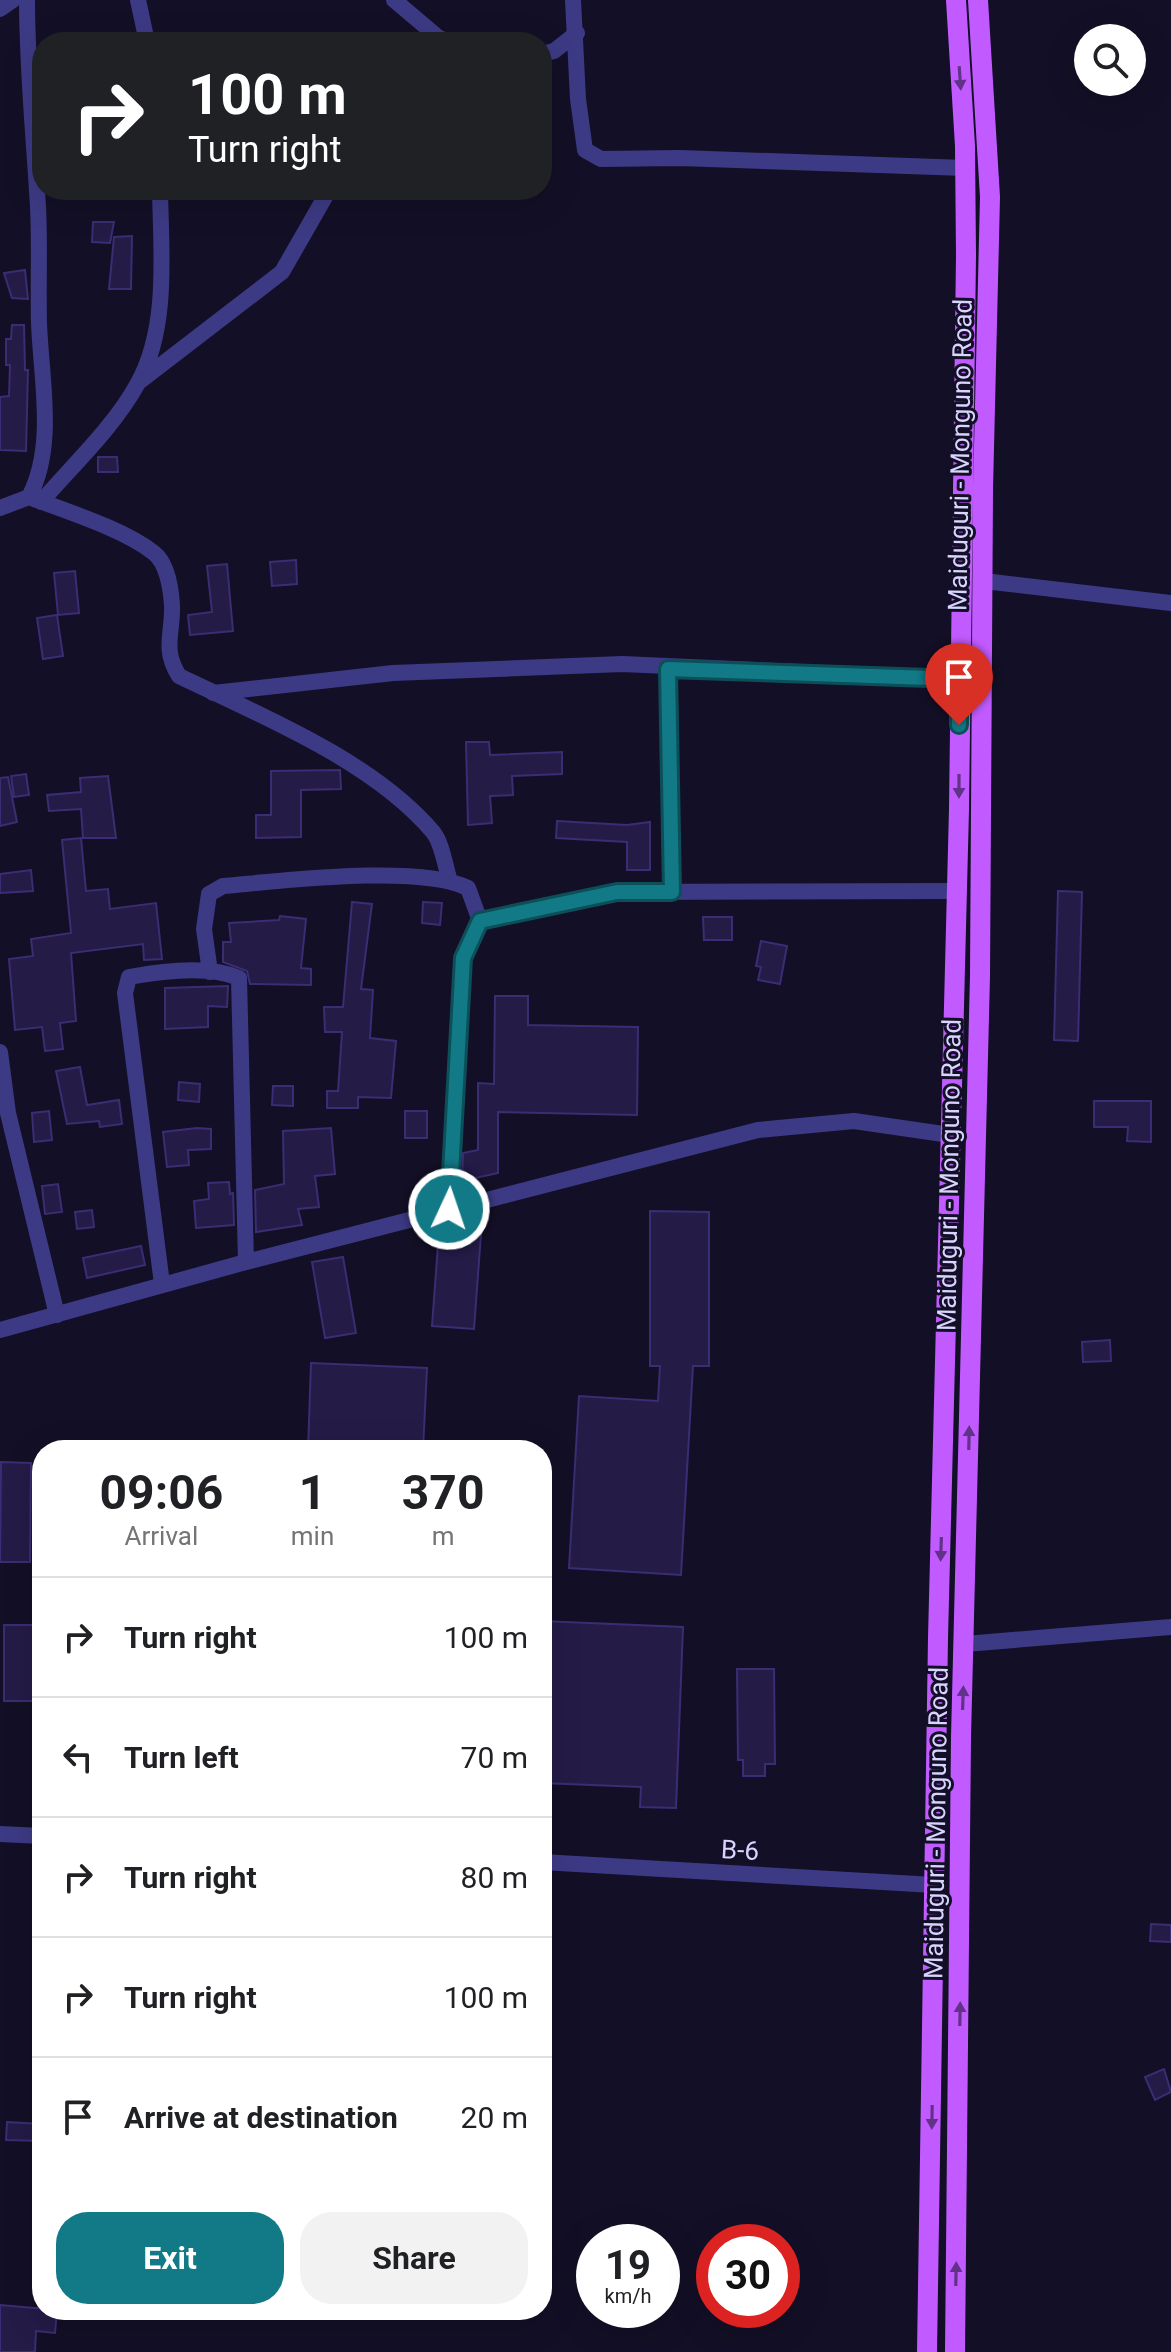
<!DOCTYPE html>
<html lang="en">
<head>
<meta charset="utf-8">
<style>
	:root { --surface:#fff; --page:#f2f2f2; --text:#202124; --muted:#757577; --line:#e0e0e0; --accent:#127987 }
	body { margin:0; font-family:Roboto,sans-serif; background:var(--page); color:var(--text); height:100vh; display:flex; flex-direction:column; font-size:30px; white-space:nowrap }
	* { box-sizing:border-box; margin:0 }
	p { font-size:26px; color:var(--muted) }
	.icon { flex:none; width:44px; height:44px; fill:none; stroke:currentColor; stroke-width:2; stroke-linecap:round; stroke-linejoin:round }
	.map { position:relative; flex:1; overflow:hidden }
	.details { position:absolute; left:32px; top:1440px; width:520px; height:880px; display:flex; flex-direction:column; background:var(--surface); border-radius:32px; box-shadow:0 8px 32px #0002 }
	.details>* { flex:none }
	.guide { position:absolute; left:32px; top:32px; width:520px; height:168px; border-radius:32px; box-shadow:0 8px 32px #0002; background:#202124; color:#fff; overflow:hidden }
	.fabs { position:absolute; left:1074px; top:24px; display:grid; gap:16px }
	.fabs a { display:grid; place-items:center; width:72px; height:72px; border-radius:50%; background:var(--surface); box-shadow:0 8px 32px #0002; font-size:40px }
	.speed { position:absolute; left:576px; top:2224px; display:flex; gap:16px; font-size:40px; font-weight:700; text-align:center }
	.speed>* { display:grid; place-content:center; width:104px; height:104px; border-radius:50%; background:var(--surface); box-shadow:0 8px 32px #0002; line-height:1 }
	.speed small { font-size:20px; font-weight:400 }
	.speed .limit { border:12px solid #d22; background:#fff; color:#111 }
	.pin { position:absolute; display:grid; place-items:center; width:68px; height:68px; color:#fff; margin:-82px -34px; border-radius:50% 50% 50% 0; rotate:-45deg; box-shadow:0 0 8px #0007 }
	.pin .icon { rotate:45deg }
	.me { position:absolute; width:88px; margin:-44px; rotate:3deg; stroke-linejoin:round; filter:drop-shadow(0 0 6px #0008) }
	.turn { display:flex; align-items:center; gap:28px; height:168px; padding:0 24px; font-size:36px }
	.turn .icon { width:104px; height:104px; stroke-width:2.5 }
	.turn b { display:block; font-size:56px; line-height:68px }
	.eta { display:flex; justify-content:space-evenly; align-items:center; height:136px; text-align:center }
	.eta b { font-size:48px; font-weight:700; line-height:56px }
	.cta { display:flex; gap:16px; margin-top:auto; padding:16px 24px }
	.cta a { flex:1; height:92px; border-radius:32px; background:var(--accent); color:#fff; font-size:32px; font-weight:700; line-height:92px; text-align:center }
	.cta a+a { background:var(--page); color:var(--text) }
	ul { padding:0; list-style:none }
	li { display:flex; align-items:center; gap:24px; height:120px; padding:0 24px; border-top:2px solid var(--line) }
	li div { flex:1 }
	li b { display:block; font-size:30px }
	li em { font-style:normal }
	.map>svg:first-child { display:block }
	.building { fill:#241b47; stroke:#3b2d73; stroke-width:2 }
	.lines { fill:none; stroke-linecap:round; stroke-linejoin:round }
	.minor { stroke:#3d3a85; stroke-width:16 }
	.primary { stroke:#c25bff; stroke-width:20 }
	.oneway { fill:#623188 }
	.route-casing { stroke:#0c4f58; stroke-width:20 }
	.route { stroke:#127987; stroke-width:14 }
	.labels { text-anchor:middle; dominant-baseline:central; stroke-width:6; stroke-linejoin:round; paint-order:stroke }
	.street-label { font-size:26px; fill:#d9d4ff; stroke:#130f26 }
</style>
</head>
<body>
<div class="map">
<svg width="1171" height="2352" viewBox="0 0 1171 2352">
	<rect width="100%" height="100%" fill="#130f26"/>
	<path class="building" d="M93 222H114L110 243 92 242Z
		M132 236 131 289H109L114 237Z
		M25 270 28 299 12 298 4 273Z
		M12 325H24L25 370H28L26 451 0 450V397L9 396 10 365H6V339H11Z
		M98 457H117L118 472H98Z
		M296 560 297 584 272 586 270 562Z
		M227 564 233 631 190 635 188 615 212 612 207 566Z
		M75 571 79 613 58 615 54 573Z
		M57 615 63 656 43 659 37 618Z
		M466 742H489L490 755 562 752V774L512 776 513 795 490 796 492 823 468 825Z
		M340 770 341 789 301 790V837L256 838V815H271V771Z
		M26 774 29 795 14 797 11 776Z
		M108 776 116 838H83L81 809 49 811 47 795 81 792 80 778Z
		M8 777 17 822 0 826V778Z
		M557 821 627 825 650 822V870H627V842L556 838Z
		M81 838 86 891 108 889 110 909 156 903 162 959 144 960 143 944 71 953 76 1021 60 1023 63 1049 45 1051 42 1027 15 1030 9 959 33 956 31 939 71 933 62 840Z
		M31 870 33 891 0 893V874Z
		M1058 891 1082 892 1078 1041 1054 1040Z
		M352 902 372 904 361 989 373 990 370 1038 396 1041 391 1098 358 1097V1108H327V1091H338L342 1032H325L324 1007H343Z
		M423 902 442 903 440 925 422 923Z
		M280 916 306 919 301 968 311 969V985L250 984 247 971 223 962V942H231L229 923 279 920Z
		M703 917H732V940H704Z
		M761 941 787 946 780 984 758 980 761 967 756 966Z
		M228 986 227 1007 208 1006V1027L165 1029V988Z
		M495 996H528V1025L638 1027 637 1115 498 1112V1173L462 1181 463 1153 478 1150V1083L494 1084Z
		M80 1067 87 1105 119 1100 122 1124 100 1127 99 1121 67 1124 56 1071Z
		M179 1082 200 1084 199 1102 178 1100Z
		M273 1086H293V1106L272 1105Z
		M1094 1101H1151V1142L1127 1141 1128 1127H1094Z
		M49 1111 52 1140 34 1142 32 1113Z
		M405 1111H427V1138H405Z
		M197 1128 211 1129V1149L188 1150 189 1165 167 1167 163 1132Z
		M331 1128 335 1174 315 1176 319 1207 298 1209 302 1225 256 1232 255 1190 284 1184 283 1131Z
		M229 1182 230 1194 233 1193 234 1225 196 1228 194 1201 209 1199 208 1183Z
		M58 1184 62 1212 45 1214 42 1186Z
		M92 1210 94 1227 77 1229 75 1212Z
		M650 1211 709 1212V1366H693L681 1575 569 1568 579 1396 658 1401 660 1366H650Z
		M439 1231 481 1234 474 1329 432 1326Z
		M141 1246 145 1265 87 1278 83 1258Z
		M343 1257 356 1333 325 1338 312 1262Z
		M1110 1340 1111 1361 1083 1362 1082 1342Z
		M311 1363 427 1368 423 1450H308Z
		M1 1462 31 1463 30 1562H0Z
		M542 1621 683 1627 676 1808 640 1807 641 1787 542 1783Z
		M4 1625H35V1701H4Z
		M737 1669H774L775 1764H765V1776H743V1760H738Z
		M1151 1924 1171 1925V1942L1150 1941Z
		M1164 2069 1171 2092 1155 2100 1145 2077Z
		M7 2122 42 2124V2141L6 2140Z
		M0 2305 57 2310 55 2333 36 2331 35 2352H0Z"/>
	<g class="lines">
		<path class="minor" d="M138 0 147 42
			M394 0 439 38 450 42
			M573 0 578 99 585 150 601 159 680 158 965 168
			M0 9 13 0
			M542 54 554 51 577 33
			M139 382 282 272 329 190
			M29 497C65 511 124 529 154 553 167 563 171 589 172 605 173 634 162 649 179 676 262 716 373 761 433 832 442 843 445 865 449 878
			M41 502C73 465 114 427 138 383 169 327 161 252 160 190
			M0 508 29 497C56 446 41 379 39 323 38 284 40 245 38 207 34 137 27 70 27 0
			M984 581 1171 603
			M668 669 672 892
			M213 693 393 673 622 664 959 679
			M480 921 617 892 958 891
			M210 972 204 929 209 894 223 886C282 881 419 864 468 888L480 921 463 958 449 1209
			M0 1052 8 1113 57 1315
			M162 1284 125 993 129 977C161 971 209 965 239 978L246 1262
			M0 1330 246 1262 758 1130 854 1121 950 1135
			M965 1644 1171 1627
			M0 1834 42 1836
			M542 1862 934 1885"/>
		<path class="primary" d="M927 2352 938 1638 959 809 966 255 965 146 956 0
			M955 2352 961 1737 980 976 983 490 990 197 978 0"/>
	</g>
	<defs><path id="oneway-solid" d="M-6-.8H1V-3.2L6.5 0L1 3.2V.8H-6Z" transform="scale(2)"/></defs>
	<g class="oneway">
		<use href="#oneway-solid" transform="translate(960 78) rotate(86)"/>
		<use href="#oneway-solid" transform="translate(959 786) rotate(90)"/>
		<use href="#oneway-solid" transform="translate(969 1438) rotate(-89)"/>
		<use href="#oneway-solid" transform="translate(941 1549) rotate(92)"/>
		<use href="#oneway-solid" transform="translate(963 1698) rotate(-88)"/>
		<use href="#oneway-solid" transform="translate(960 2014) rotate(-89)"/>
		<use href="#oneway-solid" transform="translate(932 2117) rotate(91)"/>
		<use href="#oneway-solid" transform="translate(956 2274) rotate(-89)"/>
	</g>
	<g class="lines">
		<g class="route-casing">
			<path id="route" d="M449 1209 463 958 480 921 617 892H672L668 669 959 679V725"/>
		</g>
		<use href="#route" class="route"/>
	</g>
	<g class="labels">
		<g class="street-label">
			<text transform="translate(960 455) rotate(-89)">Maiduguri - Monguno Road</text>
			<text transform="translate(949 1175) rotate(-89)">Maiduguri - Monguno Road</text>
			<text transform="translate(936 1823) rotate(-89)">Maiduguri - Monguno Road</text>
			<text transform="translate(740 1850) rotate(3)">B-6</text>
		</g>
	</g>
</svg>
<div class="fabs">
<a><svg class="icon" aria-label="search" viewBox="0 0 24 24"><circle cx="10" cy="10" r="6"/><path d="M15 15l6 6"/></svg></a>
</div>
<div class="speed"><div>19<small>km/h</small></div><div class="limit">30</div></div>
<div class="pin" style="left:959px;top:725px;background:#d93025"><svg class="icon" aria-label="arrive" viewBox="0 0 24 24"><path d="M6 21V4h12l-3 4 3 4H6"/></svg></div>
<svg class="me" style="left:449px;top:1209px" viewBox="-20 -20 40 40"><circle r="17" fill="#127987" stroke="#fff" stroke-width="3"/><path d="M0-11L8 9 0 5-8 9z" fill="#fff"/></svg>
<div class="guide">
<div class="turn"><svg class="icon" aria-label="right" viewBox="0 0 24 24"><path d="M7 20v-9h11M14 6l5 5-5 5"/></svg><div><b>100 m</b>Turn right</div></div>
</div>
<section class="details">
<div class="eta">
<div><b>09:06</b><p>Arrival</p></div>
<div><b>1</b><p>min</p></div>
<div><b>370</b><p>m</p></div>
</div>
<ul>
<li><svg class="icon" aria-label="right" viewBox="0 0 24 24"><path d="M7 20v-9h11M14 6l5 5-5 5"/></svg><div><b>Turn right</b></div><em>100 m</em></li>
<li><svg class="icon" aria-label="left" viewBox="0 0 24 24"><path d="M17 20v-9H6M10 6l-5 5 5 5"/></svg><div><b>Turn left</b></div><em>70 m</em></li>
<li><svg class="icon" aria-label="right" viewBox="0 0 24 24"><path d="M7 20v-9h11M14 6l5 5-5 5"/></svg><div><b>Turn right</b></div><em>80 m</em></li>
<li><svg class="icon" aria-label="right" viewBox="0 0 24 24"><path d="M7 20v-9h11M14 6l5 5-5 5"/></svg><div><b>Turn right</b></div><em>100 m</em></li>
<li><svg class="icon" aria-label="arrive" viewBox="0 0 24 24"><path d="M6 21V4h12l-3 4 3 4H6"/></svg><div><b>Arrive at destination</b></div><em>20 m</em></li>
</ul>
<div class="cta"><a>Exit</a><a>Share</a></div>
</section>
</div>
</body>
</html>
